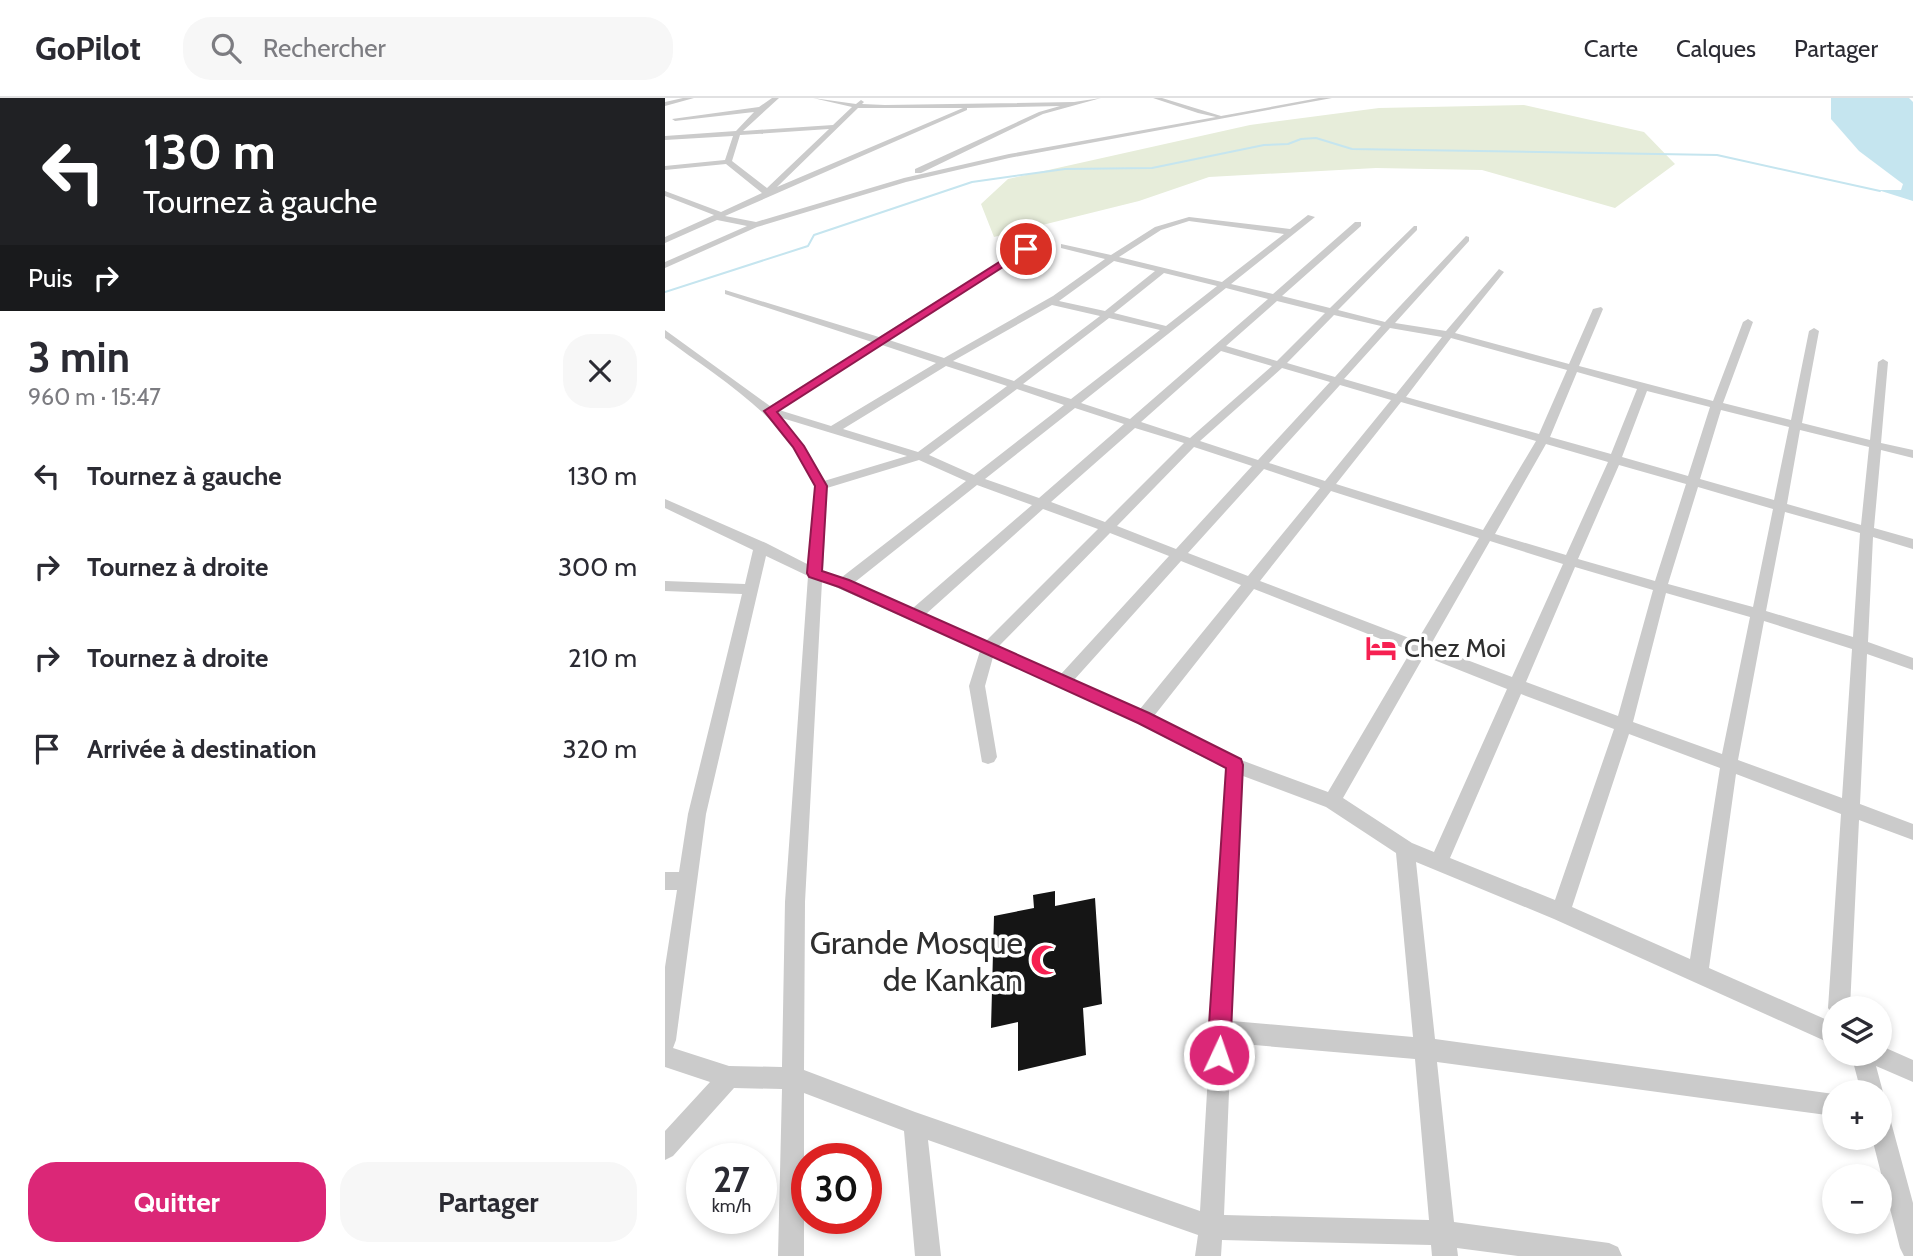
<!DOCTYPE html>
<html lang="fr">
<head>
<meta charset="utf-8">
<style>
	:root { --surface:#fff; --page:#f7f7f7; --text:#2b2b33; --muted:#7c7c81; --line:#e1e1e2; --accent:#db2777 }
	body { margin:0; font-family:Cabin,sans-serif; background:var(--page); color:var(--text); height:100vh; display:flex; flex-direction:column; font-size:26px; white-space:nowrap }
	* { box-sizing:border-box; margin:0 }
	p { font-size:23px; color:var(--muted) }
	.icon { flex:none; width:38px; height:38px; fill:none; stroke:currentColor; stroke-width:2; stroke-linecap:round; stroke-linejoin:round }
	.map { position:relative; flex:1; overflow:hidden }
	.details { display:flex; flex-direction:column; background:var(--surface); width:665px }
	.details>* { flex:none }
	.guide { background:#202124; color:#fff; overflow:hidden }
	.buttons { position:absolute; left:1157px; top:898px; display:grid; gap:14px }
	.buttons a { display:grid; place-items:center; width:70px; height:70px; border-radius:50%; background:var(--surface); box-shadow:0 4px 10px #0003; font-size:35px }
	.speed { position:absolute; left:21px; top:1045px; display:flex; gap:14px; font-size:35px; font-weight:700; text-align:center }
	.speed>* { display:grid; place-content:center; width:91px; height:91px; border-radius:50%; background:var(--surface); box-shadow:0 4px 10px #0003; line-height:1 }
	.speed small { font-size:18px; font-weight:400 }
	.speed .limit { border:10px solid #d22; background:#fff; color:#111 }
	.pin { position:absolute; display:grid; place-items:center; width:60px; height:60px; color:#fff; margin:-30px; border:4px solid #fff; border-radius:50%; box-shadow:0 2px 7px #0007 }
	.me { position:absolute; width:77px; margin:-38px; rotate:3deg; stroke-linejoin:round; filter:drop-shadow(0 0 5px #0008) }
	.turn { display:flex; align-items:center; gap:24px; height:147px; padding:0 28px; font-size:32px }
	.turn .icon { width:91px; height:91px; stroke-width:2.5 }
	.turn b { display:block; font-size:49px; line-height:60px }
	.then { display:flex; align-items:center; height:66px; padding:0 28px; background:#0003; gap:14px; font-size:26px }
	.round { display:grid; place-items:center; flex:none; width:74px; height:74px; border-radius:28px; background:var(--page) }
	.head { display:flex; align-items:center; justify-content:space-between; height:119px; padding:0 28px }
	h1 { font-size:42px; font-weight:800; line-height:52px }
	.button { display:flex; gap:14px; margin-top:auto; padding:14px 28px }
	.button a { flex:1; height:80px; border-radius:28px; background:var(--accent); color:#fff; font-size:28px; font-weight:800; line-height:80px; text-align:center }
	.button a+a { background:var(--page); color:var(--text) }
	ul { padding:0; list-style:none }
	li { display:flex; align-items:center; gap:21px; height:91px; padding:0 28px }
	li div { flex:1 }
	li b { display:block; font-size:26px }
	li em { font-style:normal }
	header { display:flex; align-items:center; gap:42px; box-sizing:border-box; height:98px; padding:0 35px; background:var(--surface); border-bottom:2px solid var(--line) }
	header strong { font-size:33px }
	nav { display:flex; gap:38px; margin-inline-start:auto; font-size:24px }
	.search { width:490px; height:63px; background:var(--page); display:flex; align-items:center; gap:18px; box-sizing:border-box; padding:0 24px; border-radius:28px; color:var(--muted); font-size:26px }
	main { display:flex; flex:1; min-height:0 }
	.map>svg:first-child { display:block }
	.green { fill:#e7edda }
	.water { fill:#c5e5ef }
	.lines { fill:none; stroke-linecap:round; stroke-linejoin:round }
	.stream { stroke:#c5e5ef; stroke-width:2 }
	.building { fill:#151515 }
	.minor { fill:#cbcbcb; fill-rule:evenodd }
	.route { fill:#db2777; stroke:#8e194d; stroke-width:2 }
	.labels { text-anchor:middle; dominant-baseline:central; stroke-width:7; stroke-linejoin:round; paint-order:stroke }
	.poi-label { font-size:26px; fill:#2e2e2e; stroke:#fff; text-anchor:start }
	.near-poi-label { font-size:32px; fill:#2e2e2e; stroke:#fff; text-anchor:end }
</style>
</head>
<body>
<header>
<strong>GoPilot</strong>
<div class="search"><svg class="icon" aria-label="search" viewBox="0 0 24 24"><circle cx="10" cy="10" r="6"/><path d="M15 15l6 6"/></svg>Rechercher</div>
<nav><a>Carte</a><a>Calques</a><a>Partager</a></nav>
</header>
<main>
<section class="details">
<div class="guide">
<div class="turn"><svg class="icon" aria-label="left" viewBox="0 0 24 24"><path d="M17 20v-9H6M10 6l-5 5 5 5"/></svg><div><b>130 m</b>Tournez à gauche</div></div>
<div class="then">Puis<svg class="icon" aria-label="right" viewBox="0 0 24 24"><path d="M7 20v-9h11M14 6l5 5-5 5"/></svg></div>
</div>
<div class="head"><div><h1>3 min</h1><p>960 m · 15:47</p></div><a class="round"><svg class="icon" aria-label="close" viewBox="0 0 24 24"><path d="M6 6l12 12M18 6L6 18"/></svg></a></div>
<ul>
<li><svg class="icon" aria-label="left" viewBox="0 0 24 24"><path d="M17 20v-9H6M10 6l-5 5 5 5"/></svg><div><b>Tournez à gauche</b></div><em>130 m</em></li>
<li><svg class="icon" aria-label="right" viewBox="0 0 24 24"><path d="M7 20v-9h11M14 6l5 5-5 5"/></svg><div><b>Tournez à droite</b></div><em>300 m</em></li>
<li><svg class="icon" aria-label="right" viewBox="0 0 24 24"><path d="M7 20v-9h11M14 6l5 5-5 5"/></svg><div><b>Tournez à droite</b></div><em>210 m</em></li>
<li><svg class="icon" aria-label="arrive" viewBox="0 0 24 24"><path d="M6 21V4h12l-3 4 3 4H6"/></svg><div><b>Arrivée à destination</b></div><em>320 m</em></li>
</ul>
<div class="button"><a>Quitter</a><a>Partager</a></div>
</section>
<div class="map">
<svg width="1248" height="1158" viewBox="0 0 1248 1158">
	<rect width="100%" height="100%" fill="#fff"/>
	<path class="green" d="M859 7 979 34 1010 66 950 110 817 72 711 70 544 79 474 103 329 139 316 106 343 81 585 27 714 10Z"/>
	<path class="water" d="M1166 0H1244L1248 4V103L1213 92H1236L1238 86 1194 53 1166 21Z"/>
	<g class="lines">
		<path class="stream" d="M0 194 143 148 149 137 307 84 400 71 487 70 599 47 623 46 636 41 651 40 687 51 1052 57 1215 93"/>
	</g>
	<path class="building" d="M390 793V808L430 800 437 906 418 910 421 957 353 973V924L326 930 329 818 369 810 368 797Z"/>
	<g class="lines">
		<path class="minor" d="M18 0H29L0 8V4Z
			M107 0H114L78 33 168 27 187 9 148 0 191 6 196 2 199 4 197 6 220 7 409 4 436 0 378 16 256 75H250V71L374 14 395 8 302 10V12L60 118 91 124 239 80 344 56 551 19 533 15 488 0H497L556 18 654 0H667L344 60 241 84 92 129 0 170V164L82 128 52 122 0 145V139L49 117 0 98V93L56 114 97 95 61 66 0 72V68L60 62 68 38 0 42V38L71 33 89 14 10 23 7 21 94 9ZM193 10H298L112 89ZM164 31 102 90 67 63 75 37Z
			M643 117 650 119 566 186 608 196 690 124H696V128L617 198 665 210 749 128H752V132L673 212 720 224 801 138 804 139V143L730 225 781 233 834 171 839 174 790 235 904 266 928 211 936 209 938 211 914 268 1048 303 1078 224 1083 221 1088 224 1058 305 1126 322 1144 233 1149 230 1154 233 1137 325 1205 342 1213 264 1218 261 1223 264 1216 345 1248 352V360L1216 352 1209 430 1248 441V451L1208 439 1203 544 1248 560V572L1202 556 1195 706 1248 726V742L1194 722 1185 910H1169V919L1163 910 1176 716 1071 676 1044 870 1169 925V947L889 821 751 764 770 941 1169 996V1018L772 964 789 1124 944 1145 953 1149 957 1158H853L792 1150 793 1158H767L766 1147 557 1142 556 1158H530L533 1137 263 1042 276 1158H250L239 1033 139 995V1158H113L117 991 69 990 8 1058 0 1062V1033L45 984 0 969V869L12 792H0V774H14L23 716 77 496 0 493V483L80 486 88 452 0 410V401L101 445 144 467C145 451 153 399 149 386 126 322 52 279 0 240V232L105 308 207 244 60 196V192L214 239 358 149H364V153L224 242 279 260 388 198 440 161 396 150V146L446 157 490 129 524 119 625 131ZM524 123 619 136 557 184 454 159 496 132ZM449 163 490 173 440 213 394 203ZM499 175 552 188 501 228 449 215ZM561 190 603 201 465 321 416 305ZM612 203 660 215 612 263 561 248ZM387 207 435 218 349 283 288 263ZM669 217 716 228 670 279 622 265ZM444 220 495 232 406 301 358 286ZM725 230 777 239 731 296 679 281ZM786 240 902 272 874 336 741 299ZM217 247 271 265 166 328 114 312ZM556 253 607 268 525 340 476 324ZM281 268 342 288 253 354 178 331ZM617 270 665 284 593 362 535 343ZM912 274 972 291 946 356 885 339ZM675 287 726 302 660 383 604 365ZM352 291 399 307 309 377 264 357ZM982 293 1045 309 1023 378 957 359ZM736 304 871 343 818 432 671 386ZM410 310 459 326 374 400 320 381ZM1056 312 1124 329 1109 402 1035 381ZM117 320 242 358 159 383 139 348ZM470 330 519 345 440 424 386 404ZM1135 332 1204 349 1196 427 1122 406ZM881 346 943 364 901 457 830 436ZM529 349 587 368 511 451 452 428ZM254 362 301 383 177 479 158 473 162 390ZM954 367 1021 386 990 483 913 461ZM599 371 655 390 583 478 523 455ZM312 387 367 407 248 510 190 484ZM1033 389 1108 411 1088 509 1003 486ZM666 393 814 440 752 543 595 483ZM378 411 433 431 321 543 261 516ZM1120 414 1195 435 1188 539 1101 513ZM445 435 504 458 396 576 334 548ZM825 443 898 466 847 579 765 548ZM101 458 143 478 120 804 117 969 64 968 8 950 11 942 41 716ZM516 463 576 487 475 611 409 582ZM910 469 988 492 953 618 861 584ZM157 483 315 553 304 588 317 664 323 666 329 664 332 659 320 588 328 559 472 625 561 671 535 1113 250 1014 139 972 140 804ZM589 491 746 553 663 694 576 662 489 618ZM1001 495 1085 519 1057 656 968 624ZM1099 523 1187 551 1177 700 1073 662ZM759 558 842 591 769 754 747 745 678 700ZM856 596 949 631 890 802 785 760ZM964 636 1055 670 1025 861 907 809ZM578 678 661 709 731 755 748 939 567 923ZM566 945 750 961 764 1122 559 1117Z
			M1214 947 1248 962V984L1211 968 1218 994 1214 1002V994H1196L1186 956H1214Z
			M1214 1013 1222 1016 1226 1024 1248 1105V1158H1239L1235 1150 1207 1040H1214Z"/>
	</g>
	<path class="route" d="M358 149 366 151 112 314 139 348 162 388 157 473 184 482 484 615 576 661 578 667 565 957 561 965 554 968 546 965 542 957 561 670 473 625 174 489 144 479 142 475 150 388 128 349 99 313Z"/>
	<defs>
		<g id="hotel-bare" transform="scale(2.415)"><path d="M-6-4.5h1.5V1H6V5H4.5V3h-9V5H-6ZM-4 0a1.8 1.8 0 1 1 3.6 0ZM.5 0V-2.5h3Q6-2.5 6 0Z" fill="#f62051" stroke="#fff" stroke-width="2.5" paint-order="stroke"/></g>
		<g id="mosque-bare" transform="scale(2.415)"><path d="M3.5-4.9A6 6 0 1 0 3.5 4.9A5 5 0 1 1 3.5-4.9Z" fill="#f62051" stroke="#fff" stroke-width="2.5" paint-order="stroke"/></g>
	</defs>
	<g fill-rule="evenodd">
		<use href="#hotel-bare" x="716" y="550"/>
		<use href="#mosque-bare" x="381" y="862"/>
	</g>
	<g class="labels">
		<g class="poi-label">
			<text x="739" y="550">Chez Moi</text>
		</g>
		<g class="near-poi-label">
			<text x="358" y="844">Grande Mosque<tspan x="358" dy="37">de Kankan</tspan></text>
		</g>
	</g>
</svg>
<div class="buttons">
<a><svg class="icon" aria-label="layers" viewBox="0 0 24 24"><path d="M12 4l9 5-9 5-9-5zM3 14l9 5 9-5"/></svg></a>
<a>+</a>
<a>−</a>
</div>
<div class="speed"><div>27<small>km/h</small></div><div class="limit">30</div></div>
<div class="pin" style="left:361px;top:151px;background:#d93025"><svg class="icon" aria-label="arrive" viewBox="0 0 24 24"><path d="M6 21V4h12l-3 4 3 4H6"/></svg></div>
<svg class="me" style="left:554px;top:957px" viewBox="-20 -20 40 40"><circle r="17" fill="#db2777" stroke="#fff" stroke-width="3"/><path d="M0-11L8 9 0 5-8 9z" fill="#fff"/></svg>
</div>
</main>
</body>
</html>
